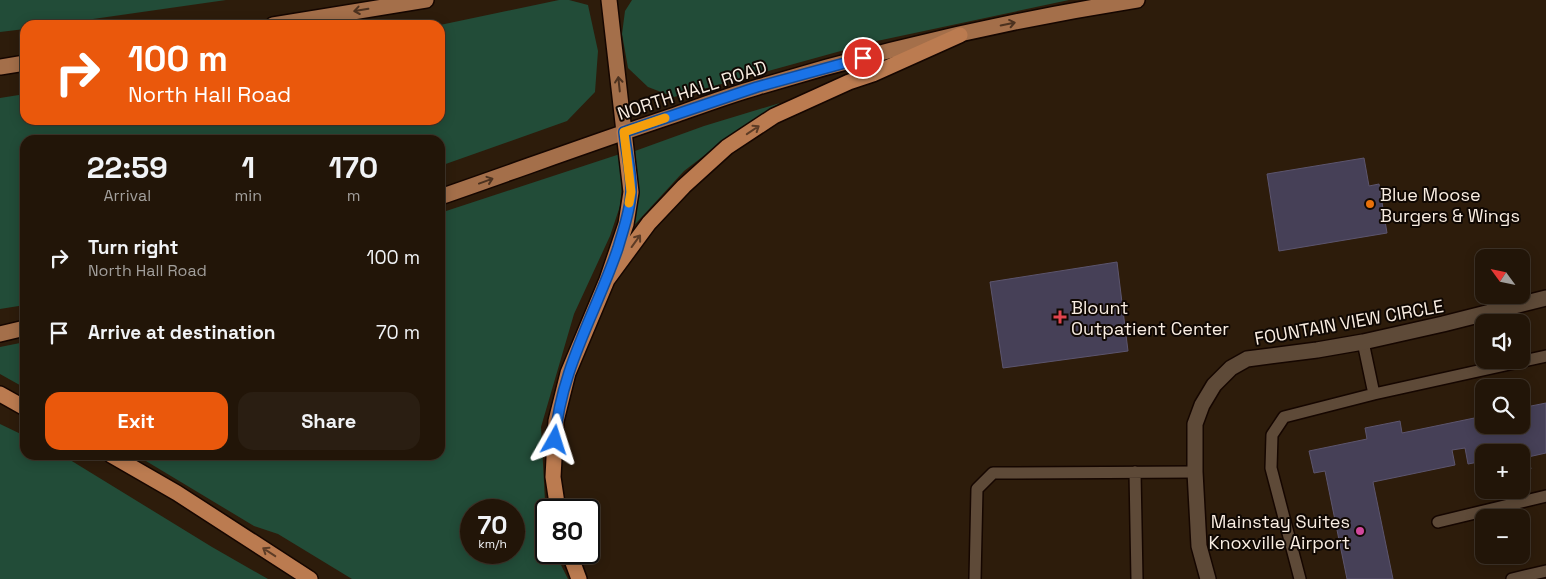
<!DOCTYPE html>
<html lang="en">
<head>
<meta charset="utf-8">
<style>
	:root { --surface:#221508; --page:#2a1e12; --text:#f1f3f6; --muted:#a29f9c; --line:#3f3429; --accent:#ea580c }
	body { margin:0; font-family:"Space Grotesk",sans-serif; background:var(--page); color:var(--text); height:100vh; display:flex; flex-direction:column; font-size:19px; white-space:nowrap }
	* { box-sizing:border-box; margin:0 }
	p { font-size:16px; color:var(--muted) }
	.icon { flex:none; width:28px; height:28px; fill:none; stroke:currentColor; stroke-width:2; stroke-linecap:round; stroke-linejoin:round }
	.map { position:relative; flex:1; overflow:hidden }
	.details { position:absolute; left:20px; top:135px; width:425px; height:325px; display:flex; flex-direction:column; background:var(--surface); border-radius:15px; box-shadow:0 2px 12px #0003,0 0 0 1px var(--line) }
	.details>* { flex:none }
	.guide { position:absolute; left:20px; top:20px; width:425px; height:105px; border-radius:15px; box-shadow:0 2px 12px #0003,0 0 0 1px var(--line); background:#ea580c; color:#fff; overflow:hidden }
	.needle { width:32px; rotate:303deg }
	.controls { position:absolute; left:1475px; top:249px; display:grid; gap:10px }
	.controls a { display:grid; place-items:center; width:55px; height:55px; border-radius:10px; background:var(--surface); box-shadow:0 2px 12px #0003,0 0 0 1px var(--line); font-size:25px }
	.speed { position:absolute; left:460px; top:499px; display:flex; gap:10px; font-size:25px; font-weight:700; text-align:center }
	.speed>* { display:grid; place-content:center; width:65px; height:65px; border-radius:50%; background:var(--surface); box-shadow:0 2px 12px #0003,0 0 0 1px var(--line); line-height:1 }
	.speed small { font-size:12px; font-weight:400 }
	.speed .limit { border:2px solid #111; border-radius:8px; background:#fff; color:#111 }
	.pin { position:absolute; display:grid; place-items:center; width:42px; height:42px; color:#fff; margin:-21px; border:2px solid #fff; border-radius:50%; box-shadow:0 1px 5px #0007 }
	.me { position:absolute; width:55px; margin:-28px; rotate:6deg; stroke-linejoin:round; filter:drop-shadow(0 0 4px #0008) }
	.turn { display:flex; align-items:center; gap:18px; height:105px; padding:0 25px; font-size:22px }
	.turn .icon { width:65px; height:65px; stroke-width:2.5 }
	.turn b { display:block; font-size:35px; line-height:42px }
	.eta { display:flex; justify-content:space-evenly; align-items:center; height:85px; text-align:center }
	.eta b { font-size:30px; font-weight:600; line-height:35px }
	.action { display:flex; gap:10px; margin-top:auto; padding:10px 25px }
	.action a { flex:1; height:58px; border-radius:15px; background:var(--accent); color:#fff; font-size:20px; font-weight:600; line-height:58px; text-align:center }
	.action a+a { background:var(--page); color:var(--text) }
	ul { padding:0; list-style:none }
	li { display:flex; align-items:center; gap:15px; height:75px; padding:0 25px }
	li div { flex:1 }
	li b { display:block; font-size:19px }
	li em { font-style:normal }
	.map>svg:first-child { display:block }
	.green { fill:#224c38; fill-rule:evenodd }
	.building { fill:#464057; stroke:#5c556e }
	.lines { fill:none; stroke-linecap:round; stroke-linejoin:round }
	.service-casing { stroke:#150600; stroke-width:14 }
	.minor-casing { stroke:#150600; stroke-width:18 }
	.primary-casing { stroke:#150600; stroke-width:18 }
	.trunk-casing { stroke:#150600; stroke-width:18 }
	.service { stroke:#5e4a38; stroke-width:11 }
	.minor { stroke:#5e4a38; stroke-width:15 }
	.primary { stroke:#a46f4a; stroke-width:15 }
	.trunk { stroke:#bb7b50; stroke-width:15 }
	.oneway { stroke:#4b311f }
	.oneway2 { stroke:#5d3c26 }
	.route-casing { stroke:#114b97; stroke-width:12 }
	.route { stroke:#1a73e8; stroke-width:9 }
	.slow { stroke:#f59e0b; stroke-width:9 }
	.food-dot { fill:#e8710a; stroke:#100803; stroke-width:2 }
	.health-dot { fill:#e0444e; stroke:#100803; stroke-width:2 }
	.hotel-dot { fill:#d1479c; stroke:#100803; stroke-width:2 }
	.labels { text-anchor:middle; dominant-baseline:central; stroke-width:4; stroke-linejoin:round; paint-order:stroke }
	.street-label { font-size:18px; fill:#f9ede2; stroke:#100803 }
	.poi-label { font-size:18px; fill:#f9ede2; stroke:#100803; text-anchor:start }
</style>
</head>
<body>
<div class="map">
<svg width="1546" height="579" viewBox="0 0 1546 579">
	<rect width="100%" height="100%" fill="#2d1c0b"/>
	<path class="green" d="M0 0H226L51 25H25V29L0 32Z
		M559 0H569L588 5 598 51 595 92 567 121 440 166V140H25V305L0 309V98L25 94V120H440V25Z
		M632 0H1069L877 41 674 97 648 87 628 68 622 34 625 11Z
		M780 103 740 128 684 171 627 233 636 194 635 151 704 126Z
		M620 154 623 176 620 206 610 236 574 314 541 427 546 519V552L555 553 568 579H352L278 534 254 526 136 455H440V213ZM471 510H514V552H471Z
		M25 342V388L0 374V347Z
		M0 424 25 436V455H62L212 547 268 579H0Z"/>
	<path class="building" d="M1364 158 1369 186 1379 184 1387 233 1279 251 1267 174Z
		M1117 262 1128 351 1003 368 990 282Z
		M1546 403V453L1528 457 1531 469 1521 471V452H1484V461L1468 464 1465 448 1452 450 1455 465 1373 482 1393 579H1347L1325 471 1314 473 1309 451 1367 439 1365 428 1400 421 1402 433 1484 416V425H1521V408Z"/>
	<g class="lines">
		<g class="service-casing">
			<path id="service" d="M1374 394 1546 356
				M1135 472 1137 579
				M1438 522 1546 496
				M975 579 977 489 993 473 1195 472
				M1300 579 1271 468 1272 435 1284 417 1374 394 1363 342
				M1512 579 1546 571"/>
		</g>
		<g class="minor-casing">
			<path id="minor" d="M1208 579 1199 546 1195 472V424L1202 405 1214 385 1231 368 1247 359 1317 350 1363 342 1443 324 1546 298"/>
		</g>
		<g class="primary-casing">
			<path id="primary" d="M609 0 624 132
				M273 25 426 0
				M0 67 25 63
				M440 197C518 170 597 141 675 115 703 105 730 95 758 87 881 50 1010 20 1137 0
				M0 334 25 328"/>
		</g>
		<g class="trunk-casing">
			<path id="trunk" d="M607 280 649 223 684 186 727 147 774 116 849 82 873 74 960 35
				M0 394 25 408
				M111 455 177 493 310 579
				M558 510 553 477 556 421 568 373 607 280 626 224 631 192 624 132
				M569 552 579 579"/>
		</g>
		<use href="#service" class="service"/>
		<use href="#minor" class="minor"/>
		<use href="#primary" class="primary"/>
		<use href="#trunk" class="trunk"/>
	</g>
	<defs><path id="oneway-shaft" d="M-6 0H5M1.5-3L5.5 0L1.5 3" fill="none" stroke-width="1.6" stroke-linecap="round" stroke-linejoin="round" transform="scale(1.25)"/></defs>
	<g class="oneway">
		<use href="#oneway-shaft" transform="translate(361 10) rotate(171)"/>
		<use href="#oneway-shaft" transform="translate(1008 24) rotate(-12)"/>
		<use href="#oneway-shaft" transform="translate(619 84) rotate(-96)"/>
		<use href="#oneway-shaft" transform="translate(486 181) rotate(-20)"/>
	</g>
	<g class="oneway2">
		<use href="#oneway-shaft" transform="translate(753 130) rotate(-34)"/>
		<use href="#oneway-shaft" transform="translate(636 241) rotate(-54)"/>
		<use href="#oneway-shaft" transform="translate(269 552) rotate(-147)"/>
	</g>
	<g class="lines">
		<g class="route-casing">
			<path id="route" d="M555 440C560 370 596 313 618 248 623 230 630 212 631 193 632 173 626 151 624 132L757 87 863 58"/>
		</g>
		<use href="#route" class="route"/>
		<path class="slow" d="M629 203 631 192 624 132 665 118"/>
	</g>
	<circle class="food-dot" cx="1370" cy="204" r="5"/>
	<path class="health-dot" d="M1057.5 309.5h5v5h5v5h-5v5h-5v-5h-5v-5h5z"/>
	<circle class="hotel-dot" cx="1360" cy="531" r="5"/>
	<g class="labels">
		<g class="street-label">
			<text transform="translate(692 90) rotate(-18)">NORTH HALL ROAD</text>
			<text transform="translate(1349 322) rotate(-10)">FOUNTAIN VIEW CIRCLE</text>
		</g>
		<g class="poi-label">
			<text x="1380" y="194">Blue Moose<tspan x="1380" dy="21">Burgers &amp; Wings</tspan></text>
			<text x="1071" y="307">Blount<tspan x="1071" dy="21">Outpatient Center</tspan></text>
			<text x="1350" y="521" text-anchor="end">Mainstay Suites<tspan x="1350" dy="21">Knoxville Airport</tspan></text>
		</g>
	</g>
</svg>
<div class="controls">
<a><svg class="needle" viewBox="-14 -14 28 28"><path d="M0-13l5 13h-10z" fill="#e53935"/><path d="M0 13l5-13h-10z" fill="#a29f9c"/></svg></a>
<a><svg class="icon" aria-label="sound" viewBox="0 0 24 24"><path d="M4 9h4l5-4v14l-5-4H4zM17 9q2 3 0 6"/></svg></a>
<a><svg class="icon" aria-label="search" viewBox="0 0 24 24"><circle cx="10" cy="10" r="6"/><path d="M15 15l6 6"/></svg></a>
<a>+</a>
<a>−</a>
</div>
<div class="speed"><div>70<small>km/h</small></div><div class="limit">80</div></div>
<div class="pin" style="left:863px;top:58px;background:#d93025"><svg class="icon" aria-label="arrive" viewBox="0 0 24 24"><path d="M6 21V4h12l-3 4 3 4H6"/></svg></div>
<svg class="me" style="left:555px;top:440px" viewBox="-20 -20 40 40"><path d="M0-17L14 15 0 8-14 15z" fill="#1a73e8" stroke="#fff" stroke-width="4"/></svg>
<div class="guide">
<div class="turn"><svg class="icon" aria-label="right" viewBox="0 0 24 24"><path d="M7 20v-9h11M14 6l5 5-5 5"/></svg><div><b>100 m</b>North Hall Road</div></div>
</div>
<section class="details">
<div class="eta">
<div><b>22:59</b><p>Arrival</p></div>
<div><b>1</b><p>min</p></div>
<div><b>170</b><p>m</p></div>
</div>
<ul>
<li><svg class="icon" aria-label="right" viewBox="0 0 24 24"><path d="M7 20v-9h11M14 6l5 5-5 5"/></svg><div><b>Turn right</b><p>North Hall Road</p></div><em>100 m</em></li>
<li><svg class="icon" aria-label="arrive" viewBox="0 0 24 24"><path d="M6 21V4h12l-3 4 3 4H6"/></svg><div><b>Arrive at destination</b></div><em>70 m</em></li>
</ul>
<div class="action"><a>Exit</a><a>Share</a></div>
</section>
</div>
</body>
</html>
